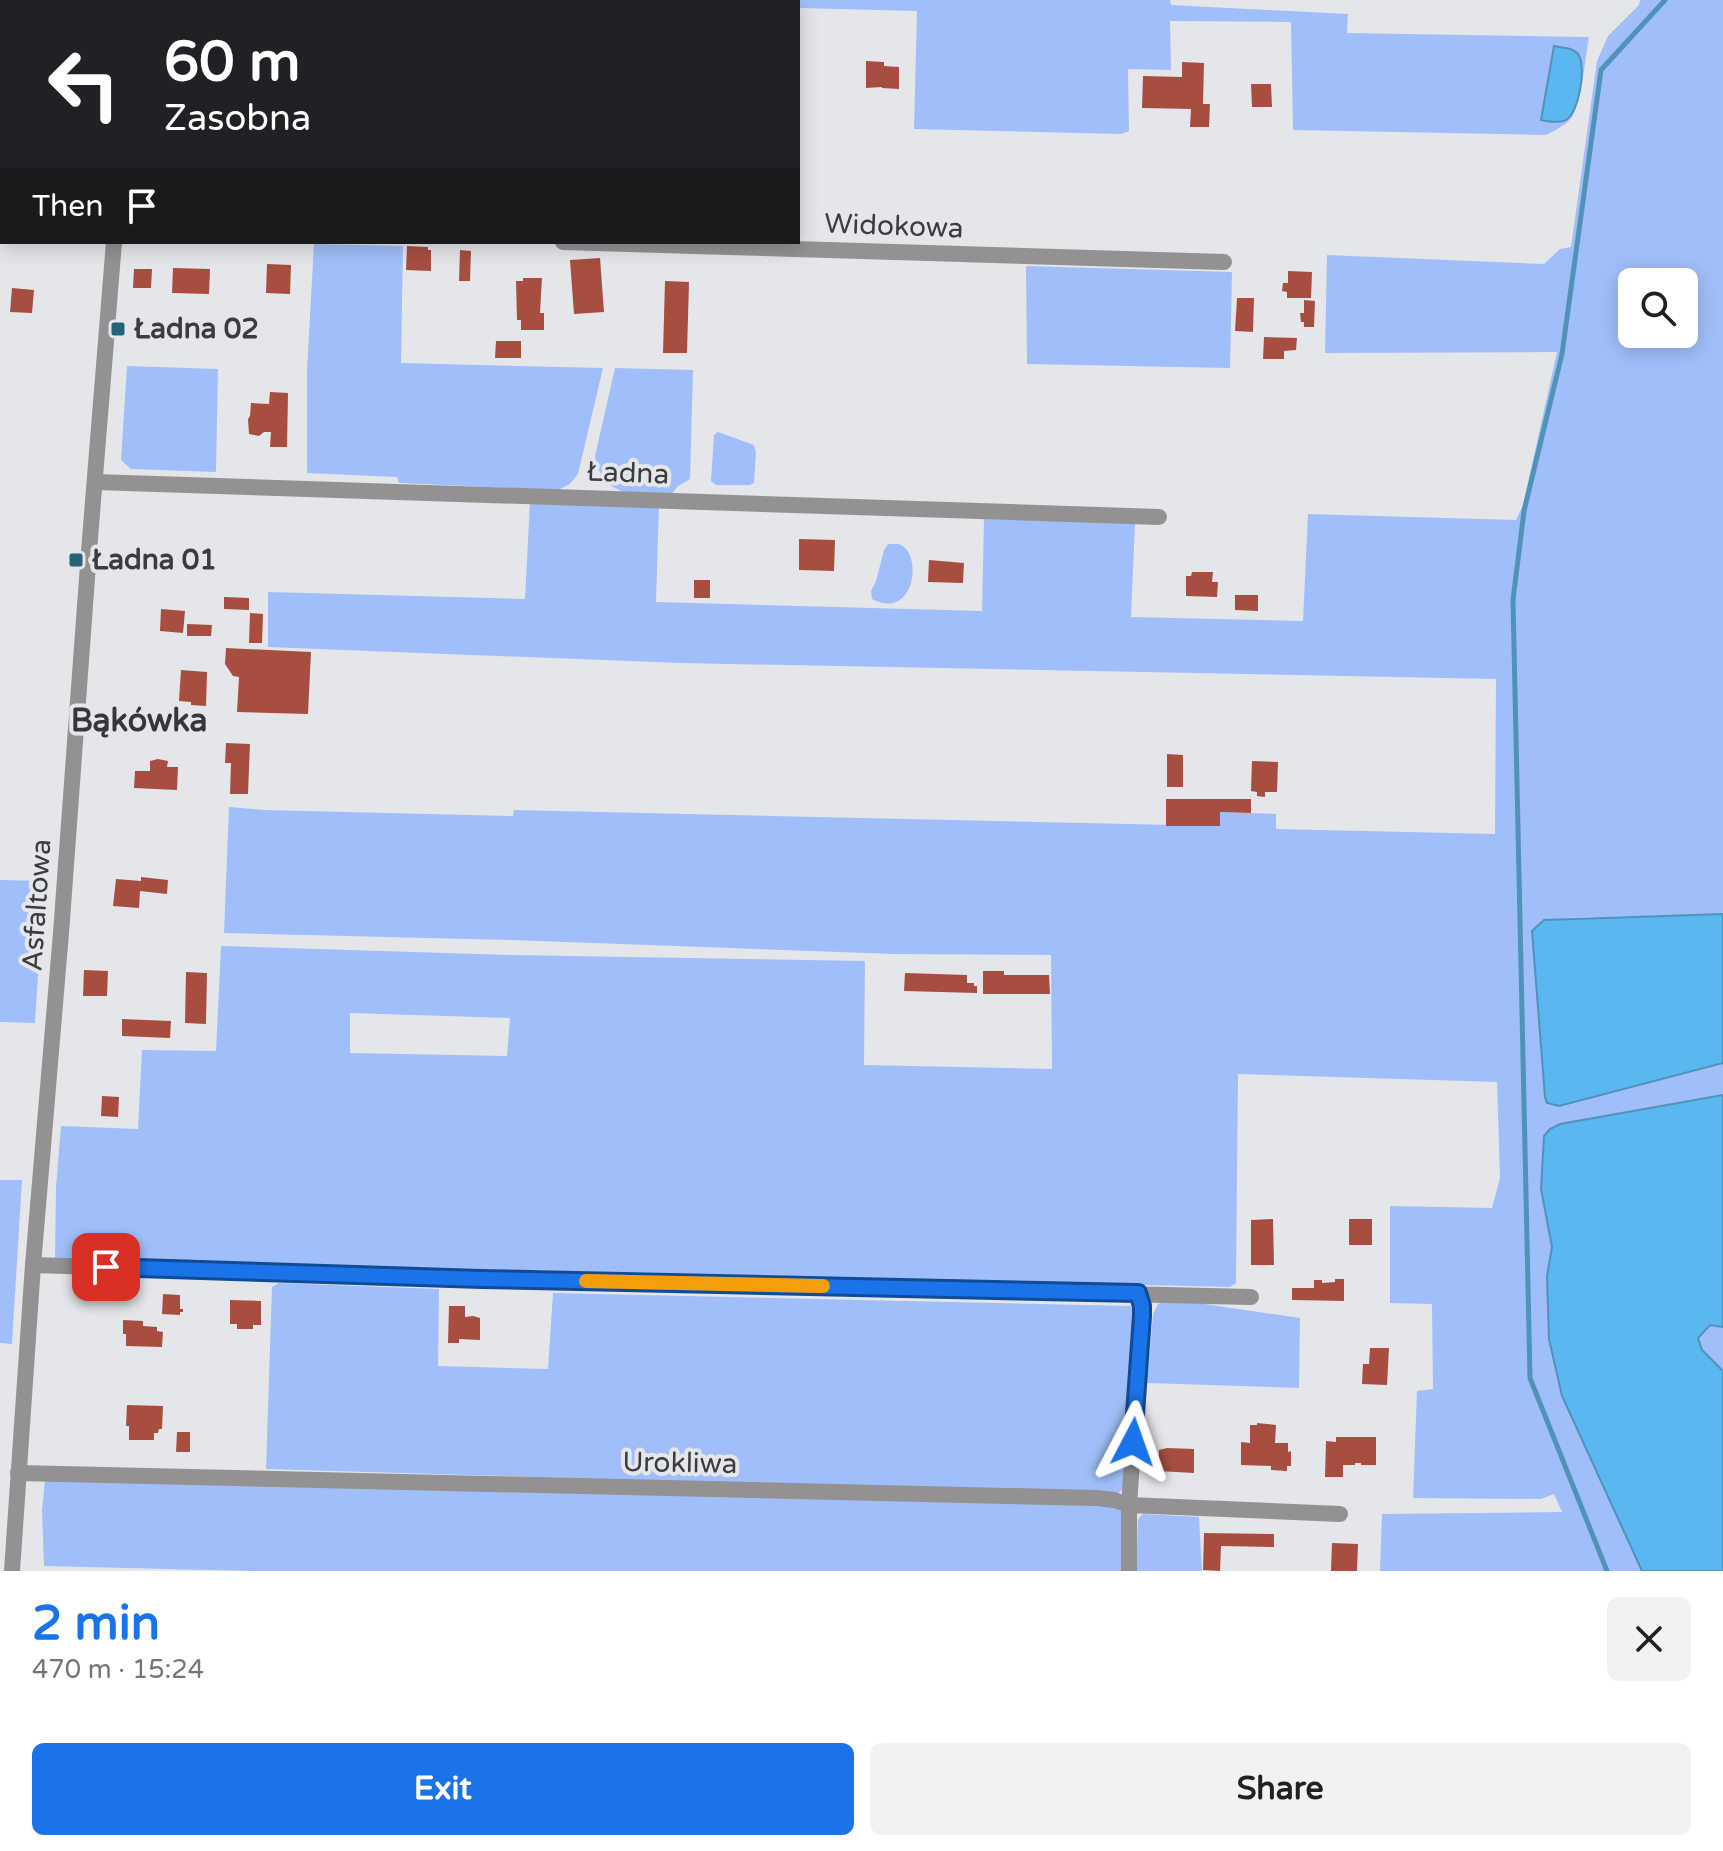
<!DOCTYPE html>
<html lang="en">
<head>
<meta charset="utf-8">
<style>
	:root { --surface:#fff; --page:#f2f2f2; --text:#202124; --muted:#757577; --accent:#1a73e8 }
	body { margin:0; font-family:"Varela Round",sans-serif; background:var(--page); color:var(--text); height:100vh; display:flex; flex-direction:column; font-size:30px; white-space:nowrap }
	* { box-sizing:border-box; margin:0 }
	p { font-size:26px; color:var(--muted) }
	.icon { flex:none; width:44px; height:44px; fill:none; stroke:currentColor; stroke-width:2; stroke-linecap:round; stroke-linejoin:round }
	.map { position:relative; height:1571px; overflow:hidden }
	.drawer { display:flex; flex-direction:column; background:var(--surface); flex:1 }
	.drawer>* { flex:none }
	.guide { position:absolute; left:0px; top:0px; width:800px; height:244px; box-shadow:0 4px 20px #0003; background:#202124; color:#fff; overflow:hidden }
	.controls { position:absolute; left:1618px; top:268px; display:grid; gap:16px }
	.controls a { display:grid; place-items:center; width:80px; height:80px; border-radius:12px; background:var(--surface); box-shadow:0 4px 20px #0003; font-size:40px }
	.pin { position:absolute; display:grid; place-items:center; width:68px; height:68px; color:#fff; margin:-34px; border-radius:16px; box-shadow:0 4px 12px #0006 }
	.me { position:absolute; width:88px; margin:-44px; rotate:4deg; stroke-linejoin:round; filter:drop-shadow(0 0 6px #0008) }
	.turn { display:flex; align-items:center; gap:28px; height:168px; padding:0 32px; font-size:36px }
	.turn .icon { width:104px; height:104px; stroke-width:2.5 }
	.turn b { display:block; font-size:56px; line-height:68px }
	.then { display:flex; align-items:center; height:76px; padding:0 32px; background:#0003; gap:16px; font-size:30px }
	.round { display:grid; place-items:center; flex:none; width:84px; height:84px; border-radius:12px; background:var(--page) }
	.headline { display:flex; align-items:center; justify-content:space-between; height:136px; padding:0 32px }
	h1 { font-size:48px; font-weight:800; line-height:60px; color:var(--accent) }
	.button { display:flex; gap:16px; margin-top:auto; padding:16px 32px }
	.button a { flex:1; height:92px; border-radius:12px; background:var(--accent); color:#fff; font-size:32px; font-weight:800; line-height:92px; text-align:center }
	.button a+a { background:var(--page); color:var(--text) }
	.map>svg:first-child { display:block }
	.green { fill:#a0bffa; fill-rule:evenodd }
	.water { fill:#5ab7f0; stroke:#5192ba; stroke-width:2 }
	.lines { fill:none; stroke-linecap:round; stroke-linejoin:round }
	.stream { stroke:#5192ba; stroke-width:5 }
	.building { fill:#a74e41 }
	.minor { stroke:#939191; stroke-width:16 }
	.tertiary { stroke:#939191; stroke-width:16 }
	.route-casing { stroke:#114b97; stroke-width:20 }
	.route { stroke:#1a73e8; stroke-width:14 }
	.slow { stroke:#f59e0b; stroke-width:14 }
	.poi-dot { fill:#246379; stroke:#e5e6e9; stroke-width:3 }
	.labels { text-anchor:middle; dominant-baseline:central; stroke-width:8; stroke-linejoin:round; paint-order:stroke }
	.street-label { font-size:28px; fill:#3b3c3d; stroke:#e5e6e9 }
	.poi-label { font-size:28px; font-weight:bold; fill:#3b3c3d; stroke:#e5e6e9; text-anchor:start }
	.quarter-label { font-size:32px; font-weight:bold; fill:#363739; stroke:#e5e6e9 }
</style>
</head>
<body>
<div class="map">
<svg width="1723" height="1571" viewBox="0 0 1723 1571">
	<rect width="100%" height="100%" fill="#e5e6e9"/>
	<path class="green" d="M440 0H1170L1171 5 1348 14 1347 33 1589 37C1585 57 1582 102 1572 117 1566 125 1554 131 1546 135L1293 130 1291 22 1170 21 1171 70 1128 69 1129 131 1121 134 914 129 917 11 798 8V2H456Z
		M1640 0H1723V914L1564 918 1649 1081 1723 1063V1095L1560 1124 1544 1136 1541 1189 1552 1247 1547 1276 1549 1339 1562 1396 1642 1571H1380L1382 1514 1562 1512 1554 1494 1541 1499 1413 1498 1417 1391 1433 1389 1432 1304 1390 1303V1206L1492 1208 1500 1178 1497 1082 1238 1074 1236 1283 1230 1287 55 1259 56 1187 61 1126 138 1129 142 1050 216 1051 221 946 512 955 865 961 864 1065 1052 1069 1051 955 894 954 511 940 224 933 229 807 264 810 513 816 514 810 1219 826 1220 812 1276 814V829L1495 834 1496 679 681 663 268 647V592L525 599 530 502 659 505 656 602 982 611 984 519 1135 522 1131 617 1303 621 1308 514 1516 520 1523 505 1557 352 1325 353 1327 255 1544 264 1560 249 1571 247 1597 61 1608 36 1639 5ZM1632 282H1684V334H1632ZM350 1013 510 1018 507 1056 350 1053Z
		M314 244 403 246 401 363 603 368 578 474 570 484 558 490 399 483 397 477 307 473V370Z
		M1026 266 1232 272 1230 368 1027 364Z
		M127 366 218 369 216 472 131 469 121 460Z
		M615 368 693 370 690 479 678 486 670 496C636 495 601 497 595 456Z
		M718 432 754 445 756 453 754 483 750 485H716L711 481 714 435Z
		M888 544C893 544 897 543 901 545 923 556 914 621 872 599L871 591 876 581 884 550Z
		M0 880 44 881 35 1023 0 1022Z
		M0 1180H22L12 1344 0 1343Z
		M279 1283 439 1289 438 1366 548 1369 553 1293 1131 1306 1134 1314 1124 1487 1118 1494 266 1469 272 1287Z
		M1171 1299 1300 1318 1299 1388 1147 1383 1153 1314 1158 1304Z
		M1710 1325 1723 1327V1371L1702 1350 1698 1338Z
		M45 1480 1118 1505 1122 1511V1571H253L44 1566 42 1510Z
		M1143 1514 1199 1517 1202 1571H1136L1138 1519Z"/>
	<path class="water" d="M1554 46C1563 48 1572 47 1578 54 1587 66 1579 113 1566 120 1559 124 1548 121 1541 120Z
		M1723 914V1063L1559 1106 1547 1103 1545 1097 1532 931 1544 920Z
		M1723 1095V1327L1710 1325 1698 1338 1702 1350 1723 1371V1571H1642L1562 1396 1549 1339 1547 1276 1552 1247 1541 1189 1544 1136 1550 1129 1560 1124Z"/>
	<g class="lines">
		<path class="stream" d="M1607 1571 1530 1378 1513 600 1524 511 1562 354 1601 70 1665 0"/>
	</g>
	<path class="building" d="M866 61 884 62V66L899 67V89L882 88V87L866 88Z
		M1182 62 1204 63 1203 104H1210L1209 127H1190L1191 109 1142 108 1143 76 1182 77Z
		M1251 84H1271L1272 107H1252Z
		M407 246 428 247V250H431V271L406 270Z
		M460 250 471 251 470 281H459Z
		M600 258 604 312 574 314 570 260Z
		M267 264 291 265 290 294 266 293Z
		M173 268 210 269 209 294 172 293Z
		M134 269H152L151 288H133Z
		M1288 271 1312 272 1311 298H1287V292L1282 291 1283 283H1288Z
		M523 278H542L540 313H544V330H521V320H517L516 281H523Z
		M665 281 689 282 687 353H663Z
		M12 288 34 290 32 313 10 312Z
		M1237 298H1254L1253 332 1235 331Z
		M1304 300 1315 301 1314 327H1304V322H1301L1300 313H1304Z
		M1264 337 1297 338 1296 350 1284 351V359H1263Z
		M496 341H521V358H495Z
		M270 392 288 393 287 447H270L271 432H264L259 436 249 434 248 419 250 416 251 403 269 404Z
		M799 539 835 540 834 571 799 570Z
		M929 560 964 563 963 583 928 582Z
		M1192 572H1213L1212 582H1218L1217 597 1186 596V576H1191Z
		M694 580H710V598H694Z
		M1235 595H1258V611L1235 610Z
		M224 597 249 598V610L224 609Z
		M161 609 185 611 183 633 160 631Z
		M250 613 263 614 262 643H249Z
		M187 624 212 625 211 636H187Z
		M226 648 311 652 308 714 237 712 239 677 233 676 225 664Z
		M181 670 207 672 206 706 191 705V702L179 701Z
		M226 743 250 744 248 794H230L231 763H225Z
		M1167 754 1183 755V787H1167Z
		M158 759 168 761 167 767H178L177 790 134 788 135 771H150V761Z
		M1252 761 1278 762 1277 792H1265V797L1257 796V792L1251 791Z
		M1166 799H1251V813L1220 812V826H1166Z
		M141 877 168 880 167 894 140 891 139 908 113 906 116 879 141 881Z
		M84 970 108 971 107 996H83Z
		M983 971H1004V975H1049L1050 994H983Z
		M186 972 207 973 206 1024 185 1023Z
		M905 973 967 975V983H974V986H977V993L904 991Z
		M122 1019 171 1021 170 1038 122 1036Z
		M102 1096 119 1097 118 1117 101 1116Z
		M1273 1219 1274 1265H1251V1220Z
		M1349 1219H1372V1245H1349Z
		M1335 1279H1344V1301L1292 1300V1288H1314V1280H1322V1283L1335 1282Z
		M163 1294 180 1295V1309H183V1312H180V1315L162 1314Z
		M230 1300 261 1301V1325H253V1329H237V1324H230Z
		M449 1306H465V1317L473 1316 480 1318V1340L459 1339V1343H448Z
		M123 1320 143 1321V1326L157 1327V1331L163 1332 162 1347 126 1346V1334H123Z
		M1370 1348H1389L1387 1385 1362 1384 1363 1364H1369Z
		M127 1405 163 1406 162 1429H159L158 1433H154V1440H129V1426H126Z
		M1257 1423 1276 1425 1275 1443H1288V1452L1291 1451V1466H1287V1471L1271 1470V1466L1241 1465V1442L1250 1443V1425H1257Z
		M177 1432H190V1452H176Z
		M1336 1437H1376V1465H1361V1463H1355V1465H1343V1477H1325L1326 1441 1336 1442Z
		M1167 1448 1194 1449V1473L1158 1471 1159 1450Z
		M1204 1533 1274 1534V1547L1221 1546 1220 1571 1203 1570Z
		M1332 1543 1358 1544 1357 1571H1331Z"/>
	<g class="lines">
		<path class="minor" d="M563 242 1224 262
			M95 482 1159 517
			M33 1265 482 1279 1251 1297
			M18 1473 1097 1498 1114 1500 1129 1505 1340 1514
			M1129 1571V1505L1142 1316V1306L1138 1293"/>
		<path class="tertiary" d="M133 2V0
			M12 1571 33 1265 61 933 89 551 114 242"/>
	</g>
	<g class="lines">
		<g class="route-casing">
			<path id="route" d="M106 1267 482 1279 1138 1293 1142 1306V1316L1133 1442"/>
		</g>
		<use href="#route" class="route"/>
		<path class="slow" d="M586 1281 823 1286"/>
	</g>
	<g class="poi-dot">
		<rect x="110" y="321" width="16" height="16" rx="4"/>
		<rect x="68" y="552" width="16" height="16" rx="4"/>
	</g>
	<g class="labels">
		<g class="street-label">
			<text transform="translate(894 226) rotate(2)">Widokowa</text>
			<text transform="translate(628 473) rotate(2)">Ładna</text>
			<text transform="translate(37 905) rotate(-86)">Asfaltowa</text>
			<text transform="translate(680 1463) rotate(1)">Urokliwa</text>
		</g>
		<g class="poi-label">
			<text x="134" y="329">Ładna 02</text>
			<text x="92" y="560">Ładna 01</text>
		</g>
		<g class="quarter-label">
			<text x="139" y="721">Bąkówka</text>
		</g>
	</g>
</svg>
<div class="controls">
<a><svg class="icon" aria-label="search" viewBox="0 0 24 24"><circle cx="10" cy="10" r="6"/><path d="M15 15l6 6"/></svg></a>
</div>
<div class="pin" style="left:106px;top:1267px;background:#d93025"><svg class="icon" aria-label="arrive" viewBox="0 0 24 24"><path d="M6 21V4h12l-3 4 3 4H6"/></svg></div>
<svg class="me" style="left:1133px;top:1442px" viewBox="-20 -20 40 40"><path d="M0-17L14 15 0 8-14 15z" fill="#1a73e8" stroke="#fff" stroke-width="4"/></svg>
<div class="guide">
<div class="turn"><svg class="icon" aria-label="left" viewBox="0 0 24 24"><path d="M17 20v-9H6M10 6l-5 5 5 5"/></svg><div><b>60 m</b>Zasobna</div></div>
<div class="then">Then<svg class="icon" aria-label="arrive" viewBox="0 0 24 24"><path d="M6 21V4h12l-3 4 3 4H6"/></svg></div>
</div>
</div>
<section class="drawer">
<div class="headline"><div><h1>2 min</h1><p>470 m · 15:24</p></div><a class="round"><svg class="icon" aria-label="close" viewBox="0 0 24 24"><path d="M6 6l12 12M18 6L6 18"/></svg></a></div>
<div class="button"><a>Exit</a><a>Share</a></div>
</section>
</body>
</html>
